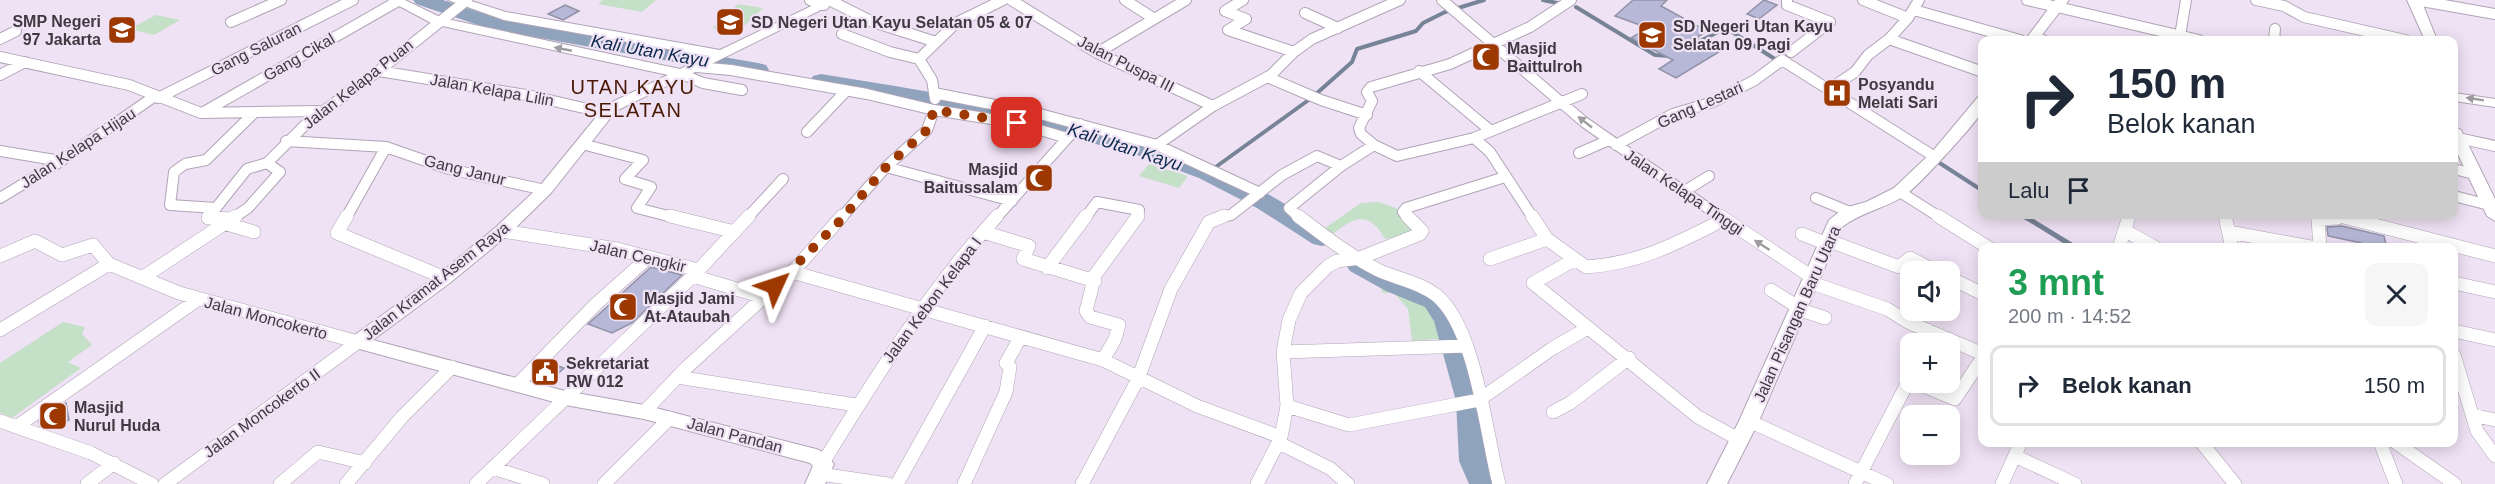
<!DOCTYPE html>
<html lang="id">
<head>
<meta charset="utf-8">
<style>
	:root { --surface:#fff; --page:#f6f6f7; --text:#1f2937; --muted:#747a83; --line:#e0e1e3 }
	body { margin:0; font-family:Arial,sans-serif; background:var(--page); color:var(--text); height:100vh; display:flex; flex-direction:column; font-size:22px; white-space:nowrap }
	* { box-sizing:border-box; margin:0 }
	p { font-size:20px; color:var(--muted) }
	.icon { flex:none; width:33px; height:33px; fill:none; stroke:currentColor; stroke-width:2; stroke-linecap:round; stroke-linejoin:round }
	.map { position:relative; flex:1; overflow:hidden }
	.side { position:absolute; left:1978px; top:243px; width:480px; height:204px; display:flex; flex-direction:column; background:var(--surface); border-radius:12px; box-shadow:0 3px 15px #0003 }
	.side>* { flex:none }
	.guide { position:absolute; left:1978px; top:36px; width:480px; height:183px; border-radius:12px; box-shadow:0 3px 15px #0003; background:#fff; color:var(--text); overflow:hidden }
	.buttons { position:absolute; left:1900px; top:261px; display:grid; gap:12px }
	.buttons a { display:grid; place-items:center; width:60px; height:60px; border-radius:12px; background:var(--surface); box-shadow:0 3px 15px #0003; font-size:30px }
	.pin { position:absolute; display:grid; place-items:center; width:51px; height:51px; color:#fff; margin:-26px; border-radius:12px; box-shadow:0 3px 9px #0006 }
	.me { position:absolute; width:66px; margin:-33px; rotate:48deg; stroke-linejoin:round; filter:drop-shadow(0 0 4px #0008) }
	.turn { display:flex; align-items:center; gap:21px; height:126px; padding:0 30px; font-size:27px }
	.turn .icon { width:78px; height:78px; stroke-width:2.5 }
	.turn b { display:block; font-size:42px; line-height:51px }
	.then { display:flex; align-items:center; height:57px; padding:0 30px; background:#0003; gap:12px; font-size:22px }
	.round { display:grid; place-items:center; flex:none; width:63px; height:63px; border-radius:12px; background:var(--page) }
	.overview { display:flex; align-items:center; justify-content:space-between; height:102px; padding:0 30px }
	h1 { font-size:36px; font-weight:600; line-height:45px; color:#1e9e55 }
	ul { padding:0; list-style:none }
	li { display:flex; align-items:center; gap:18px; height:81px; margin:0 12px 9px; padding:0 18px; border:3px solid var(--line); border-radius:12px }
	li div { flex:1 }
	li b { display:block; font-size:22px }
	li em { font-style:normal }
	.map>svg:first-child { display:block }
	.green { fill:#c4e0c7 }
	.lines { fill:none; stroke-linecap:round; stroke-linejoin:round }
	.stream-far1 { stroke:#778498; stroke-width:4 }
	.stream { stroke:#778498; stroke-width:5 }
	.river { fill:#8fa3bd; fill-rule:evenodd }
	.building { fill:#b7b8d8; stroke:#9192a7; stroke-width:1.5 }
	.street-far1-casing { stroke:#b1a4b7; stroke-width:12 }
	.street-casing { stroke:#b1a4b7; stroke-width:14 }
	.secondary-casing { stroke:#b1a4b7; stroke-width:2 }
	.street-far1 { stroke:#fff; stroke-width:10 }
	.street { stroke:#fff; stroke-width:13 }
	.secondary { fill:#fff; fill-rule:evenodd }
	.oneway { fill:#9f9ca0 }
	.route { stroke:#9c3800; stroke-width:10; stroke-dasharray:0 18 }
	.labels { text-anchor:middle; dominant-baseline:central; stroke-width:4.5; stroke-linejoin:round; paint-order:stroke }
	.poi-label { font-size:16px; font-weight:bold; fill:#3f3a41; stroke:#f0e2f5; text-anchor:start }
	.street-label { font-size:16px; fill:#3f3a41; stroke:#f0e2f5 }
	.water-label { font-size:18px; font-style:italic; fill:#0d2b4f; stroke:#f0e2f5 }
	.quarter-label { font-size:20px; letter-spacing:1.5px; fill:#491904; stroke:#f0e2f5 }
</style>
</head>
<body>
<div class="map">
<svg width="2495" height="484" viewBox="0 0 2495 484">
	<rect width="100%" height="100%" fill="#f0e2f5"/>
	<path class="green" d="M603 0H656L642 12 598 4Z
		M738 4 763 8 738 32 712 28Z
		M156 15 180 20 154 35 129 29Z
		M1149 164 1188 176 1179 188 1139 176Z
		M1379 202 1396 208 1420 232 1385 239C1369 211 1355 216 1333 234L1325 228 1361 203Z
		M1381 279 1437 313 1451 346H1443L1436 339 1412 341 1408 309 1394 293H1383L1379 285Z
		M63 322 85 327 82 334 92 345 68 362 81 368 12 418 0 413V363Z"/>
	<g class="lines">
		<path class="stream-far1" d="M1543 0 1562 4
			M1576 7 1655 55 1671 56
			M1698 42 1726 28 1778 61
			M1316 94 1352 62 1357 49 1416 31 1423 23 1445 12 1484 0
			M1935 160 1983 191
			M1206 174 1310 99
			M2020 214 2026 218"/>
		<path class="stream" d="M2024 216 2076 248"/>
		<path class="river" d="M413 0H443L494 17 758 63 766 65 769 70 766 75 758 77 490 29 416 4Z
			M821 74C954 96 1091 115 1215 168 1256 185 1294 209 1331 232L1335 238 1331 244 1322 246 1313 244 1257 208 1199 178 1137 155 1017 123 813 86 810 81 813 76Z
			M1359 256 1404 279 1443 293 1457 313 1484 401 1489 461 1499 484H1469L1459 461 1456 401 1434 321 1425 307 1386 291 1350 271 1346 265 1350 259Z"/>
	</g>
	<path class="building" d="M1633 0H1667L1661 6 1707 31 1696 38 1722 50 1676 78 1659 69 1673 60 1631 38 1648 28 1615 16Z
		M1764 0 1777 5 1759 19 1747 14Z
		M565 5 579 11 563 20 548 14Z
		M2342 226 2384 236 2387 248H2362L2361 243 2328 236 2327 227Z
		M651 267 682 275 632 323 612 333 588 324Z
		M550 363 564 368 547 384 534 380Z
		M66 403 69 420 48 429 40 426 39 421Z"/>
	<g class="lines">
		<g class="street-far1-casing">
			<path id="street-far1" d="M810 0 824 5
				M1011 0 1097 53 1213 106
				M1125 0 1153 18
				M1243 0 1225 11 1246 19 1228 30 1294 52
				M1442 0 1584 122 1722 218
				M1571 0 1530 27 1450 64 1371 87 1367 92 1372 101 1359 128 1361 134 1374 145 1397 156 1474 138 1582 94
				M1787 0V5L1830 22 1791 52
				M1863 0 1908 18
				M2027 0 2199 40
				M2256 0 2284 6 2304 17 2405 40
				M2416 0 2495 14
				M831 1 873 22 933 41
				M1914 10 2020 40
				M1305 13 1338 28
				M231 22 281 0
				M842 34 890 52 919 59 932 80 935 99
				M2180 36 2186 0
				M2034 37 2043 40
				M0 39 16 31
				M1889 39 1983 72
				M2274 40 2275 29
				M1097 53 1186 0
				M0 57 129 85 201 113 318 111
				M919 59 956 23 1003 0
				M697 67 731 70 867 94 934 110 1017 123 1067 138
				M379 71 532 96 605 113
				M1419 71 1491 131
				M682 74 703 83 742 90
				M0 75 25 62
				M1267 77 1321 100 1367 115
				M1828 90 1855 72 1868 55 1889 39 1908 18 1919 0
				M934 93 1036 113 1157 145 1213 106 1271 75 1294 52 1312 39 1400 0
				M158 98 353 0
				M202 113 398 1
				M807 132 846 91
				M1474 138 1490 152 1533 218
				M2458 138 2495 146
				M286 141 386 147 449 169 545 190
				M582 144 643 160 625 179 651 187 637 208 676 218
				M1157 145 1260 193
				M1616 145 1673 114 1713 102 1755 80 1782 60 1935 157
				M0 151 61 161
				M1579 153 1609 140
				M886 167 1012 201
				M2454 169 2474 174
				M1683 192 1709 176
				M1900 192 1941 218
				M2454 196 2489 205
				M0 198 61 161 155 96
				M1816 198 1850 212
				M216 208 247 169 267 163
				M2224 214 2225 218
				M2332 214 2346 218
				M208 218 216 208 170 205 174 172 185 164 206 160 254 113
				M233 218 248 208 280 172 267 163 307 123 381 69 467 0
				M346 218 386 147
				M747 218 783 179
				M841 218 886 167 927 130 934 110
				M996 218 1080 124
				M1085 218 1097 202 1139 210 1137 218
				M1216 218 1231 215 1282 175 1317 156 1341 166
				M1300 218 1289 208 1341 166 1374 145
				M1409 218 1403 212 1406 208 1505 177
				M2128 218 2129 214"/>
		</g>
		<g class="street-casing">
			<path id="street" d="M209 216 208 218 233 219
				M347 216 337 233 445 278
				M670 216 735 232
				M1298 216C1323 235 1350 256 1378 270 1397 279 1419 282 1436 295 1476 327 1486 435 1499 484
				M1532 216 1547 239 1586 267C1641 263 1675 244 1723 220
				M1720 216 1812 277
				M1938 216 1989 248
				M2225 216 2232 248
				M2340 216 2495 256
				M227 224 254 232
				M502 231 617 249 698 270
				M2126 231 2156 248
				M983 232 1029 246 1023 259 1095 281
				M2229 232 2316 248
				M1802 234 1825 243
				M1827 240 1899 267 1910 258 1937 272
				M2119 248 2129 216
				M2320 248 2318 219 2338 218
				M0 256 35 241 62 255 93 245 109 264 179 293 358 342
				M1490 259 1547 239
				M1574 260 1533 283 1698 417 1740 440
				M1047 268 1086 216
				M792 272 1103 360 1197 406 1281 437
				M693 276 763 297
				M142 278 236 216
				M1950 278 1983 294
				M1809 282 1887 309 1908 322 1983 354
				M2454 283 2495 292
				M1771 290 1798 307
				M1798 309 1825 318
				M0 330 109 264
				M2454 331 2495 340
				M1920 344 1928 330
				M1283 352 1467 346
				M2454 355 2477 431 2495 456
				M1103 360 1115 339 1119 325 1090 317 1086 311 1095 275 1138 216
				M677 377 856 405
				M1914 382 1955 399 1983 357
				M518 384 596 304 649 257
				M1287 406 1349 425 1479 400 1553 348 1588 328
				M644 412 686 368 797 267 842 216
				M1553 412 1570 403 1629 358
				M2472 415 2495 420
				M0 421 91 453 152 484
				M1749 421 1887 484
				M16 427 197 300
				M2201 442 2235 484
				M2380 442 2396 484
				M2395 442 2455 484
				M1279 443 1331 469 1348 484
				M2015 456 2075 484
				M824 461C877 375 929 291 997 216
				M493 468 543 484
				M820 474 888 484
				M87 484 114 463
				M165 484 358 342
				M280 484 318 452 365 463
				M346 484 402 417 452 367
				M476 484 693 276 749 216
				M604 484 670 418
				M897 484 985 326
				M964 484 1006 392 1010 367 1006 363 1020 338
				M1082 484 1138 379 1171 289 1209 222 1224 216
				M1257 484 1281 437 1287 406 1283 352 1289 320 1301 293 1328 266 1337 261 1360 258 1420 234 1422 231 1407 216
				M1855 484 1907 384 1911 382
				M2002 484 2021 442"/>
		</g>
		<g class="secondary-casing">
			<path id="secondary" d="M388 0H405L442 18 680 69 707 56 504 20 448 0H468L506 12 720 50 824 0H841L616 111 551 193 508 235 451 282 373 340 565 391 644 405 816 449 823 452 834 464 825 484H805L813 466 810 463 644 419 565 405 352 347 349 342 352 337 439 274 496 227 539 187 606 105 668 75 433 24Z
				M2055 0H2069L2038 40H2025Z
				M2407 0H2421L2437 40H2425Z
				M2454 93 2495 99V107L2454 101Z
				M1983 96C1983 99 1984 106 1983 110 1978 121 1916 189 1904 196 1884 209 1861 212 1842 227L1759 421 1727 484H1707L1739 421 1829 220 1844 208 1866 202 1894 188 1932 152 1978 97Z
				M2454 126 2461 130 2495 199V221L2487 216 2454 146Z"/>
		</g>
		<use href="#street-far1" class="street-far1"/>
		<use href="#street" class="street"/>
		<use href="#secondary" class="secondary"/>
	</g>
	<defs><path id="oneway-solid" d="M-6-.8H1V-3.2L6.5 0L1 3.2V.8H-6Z" transform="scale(1.5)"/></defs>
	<g class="oneway">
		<use href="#oneway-solid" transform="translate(563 49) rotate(-169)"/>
		<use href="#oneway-solid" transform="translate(2475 99) rotate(-171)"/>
		<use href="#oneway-solid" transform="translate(1585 122) rotate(-142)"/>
		<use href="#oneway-solid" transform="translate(1762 245) rotate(-147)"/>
	</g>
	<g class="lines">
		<path class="route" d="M775 286 839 222 886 167 927 130 934 110 1017 123"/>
	</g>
	<defs>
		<g id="school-square" transform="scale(1.5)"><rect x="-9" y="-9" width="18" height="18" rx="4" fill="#9c3800" stroke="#f0e2f5"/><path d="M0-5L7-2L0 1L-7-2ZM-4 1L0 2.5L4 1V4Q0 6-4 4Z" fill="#fff"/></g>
		<g id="mosque-square" transform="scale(1.5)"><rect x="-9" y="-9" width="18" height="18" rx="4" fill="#9c3800" stroke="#f0e2f5"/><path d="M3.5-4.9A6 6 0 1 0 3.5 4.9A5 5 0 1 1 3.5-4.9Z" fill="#fff"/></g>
		<g id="hospital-square" transform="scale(1.5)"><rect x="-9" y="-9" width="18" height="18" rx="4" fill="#9c3800" stroke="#f0e2f5"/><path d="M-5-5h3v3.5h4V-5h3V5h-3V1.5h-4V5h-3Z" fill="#fff"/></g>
		<g id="civic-square" transform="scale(1.5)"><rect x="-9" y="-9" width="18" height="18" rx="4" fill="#9c3800" stroke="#f0e2f5"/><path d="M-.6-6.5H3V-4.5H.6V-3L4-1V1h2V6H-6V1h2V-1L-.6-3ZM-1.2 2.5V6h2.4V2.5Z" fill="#fff"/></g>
	</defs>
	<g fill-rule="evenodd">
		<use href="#school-square" x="730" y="22"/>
		<use href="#school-square" x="122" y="30"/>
		<use href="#school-square" x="1652" y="35"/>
		<use href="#mosque-square" x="1486" y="57"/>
		<use href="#hospital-square" x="1837" y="93"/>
		<use href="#mosque-square" x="1039" y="178"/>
		<use href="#mosque-square" x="623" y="307"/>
		<use href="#civic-square" x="545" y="372"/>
		<use href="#mosque-square" x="53" y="416"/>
	</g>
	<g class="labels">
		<g class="poi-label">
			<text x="101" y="21" text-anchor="end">SMP Negeri<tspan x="101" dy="18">97 Jakarta</tspan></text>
			<text x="751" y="22">SD Negeri Utan Kayu Selatan 05 &amp; 07</text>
			<text x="1673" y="26">SD Negeri Utan Kayu<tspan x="1673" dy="18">Selatan 09 Pagi</tspan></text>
			<text x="1507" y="48">Masjid<tspan x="1507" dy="18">Baittulroh</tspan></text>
			<text x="1858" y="84">Posyandu<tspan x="1858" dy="18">Melati Sari</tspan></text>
			<text x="1018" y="169" text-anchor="end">Masjid<tspan x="1018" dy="18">Baitussalam</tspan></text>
			<text x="644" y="298">Masjid Jami<tspan x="644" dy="18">At-Ataubah</tspan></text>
			<text x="566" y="363">Sekretariat<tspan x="566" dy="18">RW 012</tspan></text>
			<text x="74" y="407">Masjid<tspan x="74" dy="18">Nurul Huda</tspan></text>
		</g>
		<g class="street-label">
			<text transform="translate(256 49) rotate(-27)">Gang Saluran</text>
			<text transform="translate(299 57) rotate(-30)">Gang Cikal</text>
			<text transform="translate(1126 64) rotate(27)">Jalan Puspa III</text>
			<text transform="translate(358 84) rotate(-38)">Jalan Kelapa Puan</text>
			<text transform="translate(492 90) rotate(10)">Jalan Kelapa Lilin</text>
			<text transform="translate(1700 105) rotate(-24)">Gang Lestari</text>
			<text transform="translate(78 148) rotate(-33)">Jalan Kelapa Hijau</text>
			<text transform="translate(465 170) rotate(14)">Gang Janur</text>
			<text transform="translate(1684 192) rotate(34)">Jalan Kelapa Tinggi</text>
			<text transform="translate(638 256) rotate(13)">Jalan Cengkir</text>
			<text transform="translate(436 281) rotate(-38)">Jalan Kramat Asem Raya</text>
			<text transform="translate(932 300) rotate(-53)">Jalan Kebon Kelapa I</text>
			<text transform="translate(1797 314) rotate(-66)">Jalan Pisangan Baru Utara</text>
			<text transform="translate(266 318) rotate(15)">Jalan Moncokerto</text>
			<text transform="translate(262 413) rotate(-36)">Jalan Moncokerto II</text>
			<text transform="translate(735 435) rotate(15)">Jalan Pandan</text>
		</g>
		<g class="water-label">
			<text transform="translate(650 51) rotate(10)">Kali Utan Kayu</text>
			<text transform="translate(1125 147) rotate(18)">Kali Utan Kayu</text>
		</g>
		<g class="quarter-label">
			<text x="633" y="87">UTAN KAYU<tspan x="633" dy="23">SELATAN</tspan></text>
		</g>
	</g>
</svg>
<div class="buttons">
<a><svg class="icon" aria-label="sound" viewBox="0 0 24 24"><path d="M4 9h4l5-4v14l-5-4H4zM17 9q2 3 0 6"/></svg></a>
<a>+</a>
<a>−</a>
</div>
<div class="pin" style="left:1017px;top:123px;background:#d93025"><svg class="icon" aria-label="arrive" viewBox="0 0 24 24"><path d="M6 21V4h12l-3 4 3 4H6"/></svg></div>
<svg class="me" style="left:775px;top:286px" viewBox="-20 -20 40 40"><path d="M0-17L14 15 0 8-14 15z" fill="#9c3800" stroke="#fff" stroke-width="4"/></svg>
<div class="guide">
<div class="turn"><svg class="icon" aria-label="right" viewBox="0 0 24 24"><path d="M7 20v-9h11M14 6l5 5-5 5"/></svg><div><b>150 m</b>Belok kanan</div></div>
<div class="then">Lalu<svg class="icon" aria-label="arrive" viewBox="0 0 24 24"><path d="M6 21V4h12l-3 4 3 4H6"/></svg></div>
</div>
<section class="side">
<div class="overview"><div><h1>3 mnt</h1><p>200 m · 14:52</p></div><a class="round"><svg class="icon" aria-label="close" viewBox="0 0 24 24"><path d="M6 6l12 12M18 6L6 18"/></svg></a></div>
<ul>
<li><svg class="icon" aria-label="right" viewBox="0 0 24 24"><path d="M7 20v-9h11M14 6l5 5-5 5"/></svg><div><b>Belok kanan</b></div><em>150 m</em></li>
</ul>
</section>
</div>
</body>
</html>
